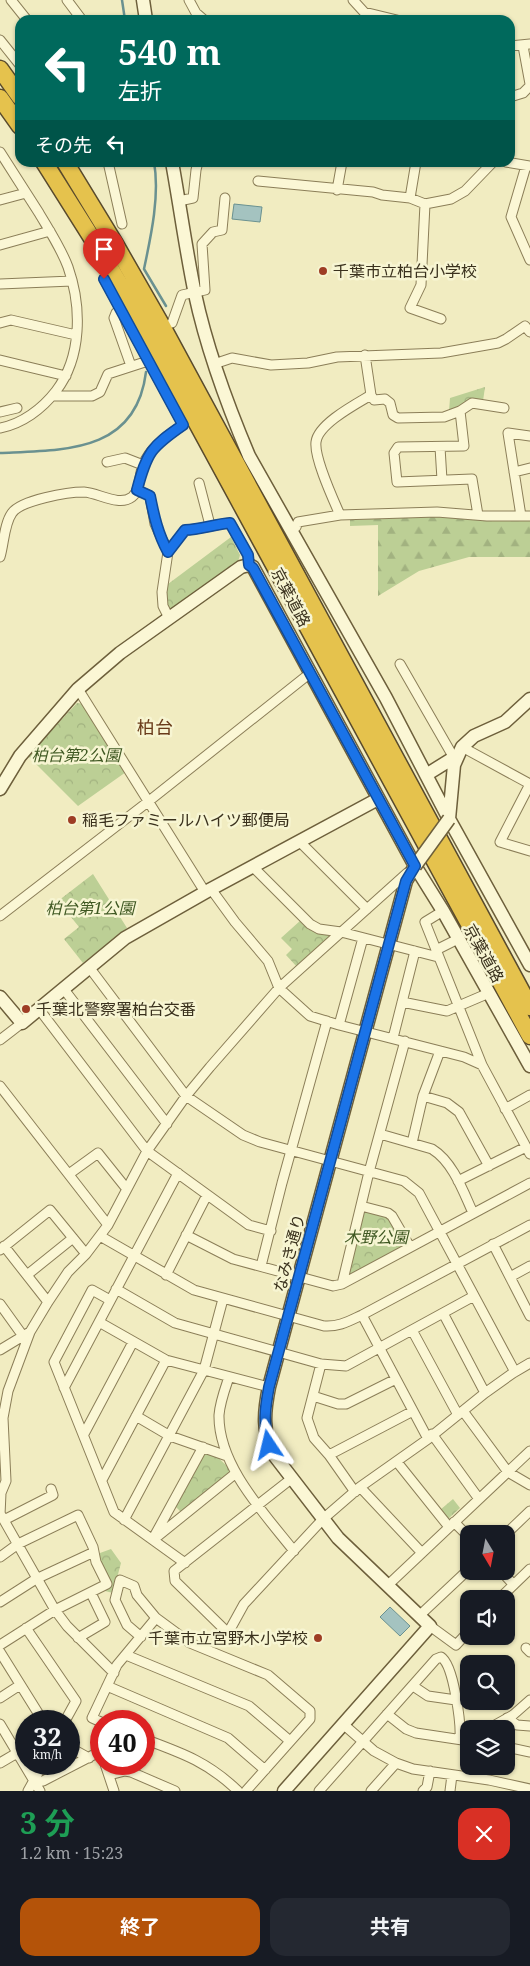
<!DOCTYPE html>
<html lang="ja">
<head>
<meta charset="utf-8">
<style>
	:root { --surface:#171b24; --page:#242831; --text:#f1f3f6; --muted:#9ea1a6; --accent:#b45309 }
	body { margin:0; font-family:"Noto Serif","Noto Sans JP",serif; background:var(--page); color:var(--text); height:100vh; display:flex; flex-direction:column; font-size:19px; white-space:nowrap }
	* { box-sizing:border-box; margin:0 }
	p { font-size:16px; color:var(--muted) }
	.icon { flex:none; width:28px; height:28px; fill:none; stroke:currentColor; stroke-width:2; stroke-linecap:round; stroke-linejoin:round }
	.map { position:relative; height:1791px; overflow:hidden }
	.side { display:flex; flex-direction:column; background:var(--surface); flex:1 }
	.side>* { flex:none }
	.top-card { position:absolute; left:15px; top:15px; width:500px; height:152px; border-radius:15px; box-shadow:0 1px 4px #0004; background:#00695c; color:#fff; overflow:hidden }
	.needle { width:32px; rotate:170deg }
	.buttons { position:absolute; left:460px; top:1525px; display:grid; gap:10px }
	.buttons a { display:grid; place-items:center; width:55px; height:55px; border-radius:10px; background:var(--surface); box-shadow:0 1px 4px #0004; font-size:25px }
	.speed { position:absolute; left:15px; top:1710px; display:flex; gap:10px; font-size:25px; font-weight:700; text-align:center }
	.speed>* { display:grid; place-content:center; width:65px; height:65px; border-radius:50%; background:var(--surface); box-shadow:0 1px 4px #0004; line-height:1 }
	.speed small { font-size:12px; font-weight:400 }
	.speed .limit { border:8px solid #d22; background:#fff; color:#111 }
	.pin { position:absolute; display:grid; place-items:center; width:42px; height:42px; color:#fff; margin:-51px -21px; border-radius:50% 50% 50% 0; rotate:-45deg; box-shadow:0 0 5px #0007 }
	.pin .icon { rotate:45deg }
	.me { position:absolute; width:55px; margin:-28px; rotate:350deg; stroke-linejoin:round; filter:drop-shadow(0 0 4px #0008) }
	.turn { display:flex; align-items:center; gap:18px; height:105px; padding:0 20px; font-size:22px }
	.turn .icon { width:65px; height:65px; stroke-width:2.5 }
	.turn b { display:block; font-size:35px; line-height:42px }
	.then { display:flex; align-items:center; height:48px; padding:0 20px; background:#0003; gap:10px; font-size:19px }
	.round { display:grid; place-items:center; flex:none; width:52px; height:52px; border-radius:15px; background:var(--page) }
	.overview { display:flex; align-items:center; justify-content:space-between; height:85px; padding:0 20px }
	h1 { font-size:30px; font-weight:700; line-height:38px; color:#1e9e55 }
	.action { display:flex; gap:10px; margin-top:auto; padding:10px 20px }
	.action a { flex:1; height:58px; border-radius:15px; background:var(--accent); color:#fff; font-size:20px; font-weight:700; line-height:58px; text-align:center }
	.action a+a { background:var(--page); color:var(--text) }
	.map>svg:first-child { display:block }
	.forest { fill:url(#forest-firs) }
	.park { fill:url(#park-crowns) }
	.water { fill:#a4c3c0; stroke:#6a9190 }
	.lines { fill:none; stroke-linecap:round; stroke-linejoin:round }
	.stream { stroke:#6a9190; stroke-width:2.5 }
	.street-casing { stroke:#8b7e58; stroke-width:11 }
	.secondary-casing { stroke:#6d5f3b; stroke-width:15 }
	.highway-casing { stroke:#594a2c; stroke-width:19 }
	.street { stroke:#fbf7d5; stroke-width:9 }
	.secondary { stroke:#fbf7d5; stroke-width:12 }
	.highway { stroke:#e5c24d; stroke-width:16 }
	.secondary-bridge-casing { stroke:#6d5f3b; stroke-width:15; stroke-linecap:butt }
	.secondary-bridge { stroke:#fbf7d5; stroke-width:12 }
	.route-casing { stroke:#114b97; stroke-width:12 }
	.route { stroke:#1a73e8; stroke-width:9 }
	.poi-dot { fill:#9e3d24; stroke:#f7f5d2; stroke-width:2 }
	.labels { text-anchor:middle; dominant-baseline:central; stroke-width:5; stroke-linejoin:round; paint-order:stroke }
	.poi-label { font-size:16px; fill:#3a311d; stroke:#f7f5d2; text-anchor:start }
	.street-label { font-size:16px; fill:#3a311d; stroke:#f7f5d2 }
	.park-label { font-size:16px; font-style:italic; fill:#3f5822; stroke:#f7f5d2 }
	.neighbourhood-label { font-size:18px; fill:#693b1a; stroke:#f7f5d2 }
</style>
</head>
<body>
<div class="map">
<svg width="530" height="1791" viewBox="0 0 530 1791">
	<defs>
		<pattern id="forest-firs" width="22" height="20" patternUnits="userSpaceOnUse" patternTransform="scale(1.25)"><rect width="22" height="20" fill="#bccf95"/><path d="M5 1l3.5 6h-7zM16 11l3.5 6h-7z" fill="#a2b280"/></pattern>
		<pattern id="park-crowns" width="20" height="18" patternUnits="userSpaceOnUse" patternTransform="scale(1.25)"><rect width="20" height="18" fill="#bccf95"/><path d="M2 6a3 3 0 1 1 6 0M12 15a3 3 0 1 1 6 0" fill="none" stroke="#a2b280"/></pattern>
	</defs>
	<rect width="100%" height="100%" fill="#f1ecc1"/>
	<path class="forest" d="M449 515 530 520V557H469L419 571 378 596V525L350 526V520Z"/>
	<path class="park" d="M485 387 483 401 449 411 450 398Z
		M231 537 240 555 238 562 169 610 165 601 164 587Z
		M77 703 84 704 126 772 78 806 28 756Z
		M93 874 127 928 83 963 64 939 79 927 58 901Z
		M301 920 329 932 330 936 297 967 286 955 292 949 281 938Z
		M361 1210 389 1215 404 1243 402 1248 352 1275 346 1271Z
		M208 1448 229 1468V1474L181 1512 174 1505 203 1450Z
		M453 1499 460 1508 448 1519 440 1510Z
		M111 1549 121 1563 113 1593 101 1590 110 1586 98 1560 100 1553Z
		M69 1749 77 1753V1760L50 1775 44 1768 46 1764H69Z"/>
	<path class="water" d="M234 204 262 207 260 222 232 219Z
		M390 1607 410 1626 400 1636 380 1617Z"/>
	<g class="lines">
		<path class="stream" d="M122 0 125 20
			M154 162C160 195 151 236 144 269L166 306
			M0 453C65 450 136 453 146 372"/>
		<g class="street-casing">
			<path id="street" d="M11 0 27 20
				M67 0 82 20
				M189 0 196 13 204 20
				M353 0 364 12 397 20
				M0 40 20 65
				M510 46 530 44
				M523 46 530 84
				M510 97 523 93 530 86
				M0 152C13 172 26 193 39 213 49 230 61 248 68 267 82 307 82 357 56 391 42 409 22 424 0 428
				M108 162 122 224
				M506 162 530 166
				M526 166 511 217 530 260
				M258 181 373 192 382 195 410 198 425 204 421 285 410 308 441 319
				M337 190 342 162
				M410 198 416 162
				M0 200 26 193
				M179 201 193 198 196 170 198 162
				M425 204 451 199 465 191 493 162
				M0 245 50 231
				M0 284 72 281
				M120 309 116 313 114 318 131 366
				M0 323 11 320 76 335
				M172 323 182 295 205 290 202 244 213 232 222 230 225 198
				M0 360 66 376
				M214 364 232 358 271 365 308 363 337 357 441 353 498 343 506 339 525 326 530 332
				M371 395 374 400 385 399 390 403 393 415 398 418 444 417 460 411
				M52 396H92L100 392 108 374 148 361
				M0 412 17 408
				M440 447 442 480
				M107 462 125 458 143 465
				M514 472 530 468
				M199 483 210 525
				M137 490 150 496 155 524 168 552
				M340 515C333 499 314 458 316 442 318 424 356 404 371 395L365 355
				M478 515 472 479 397 482 394 453 398 447 464 446 460 411 472 403 504 408
				M521 516 508 433 530 436
				M290 530 296 527 298 522 340 515 437 512 487 516H530
				M0 557C4 544 4 524 12 513 21 500 68 492 84 492 99 493 119 507 132 497 141 490 139 474 143 465 151 446 167 436 183 425L104 279
				M169 618 163 606 162 592 168 552 185 530C200 530 215 524 230 523L248 555 249 565
				M400 664 454 758
				M78 689 205 892
				M462 747 530 784 500 842 530 851
				M299 841 367 909
				M252 866 310 924 319 929 341 932 438 957
				M211 889 235 922 268 961 279 988 310 1016 339 1025 464 1057 482 1065
				M443 911 425 922 482 1065 530 1154
				M0 916 149 801 309 674
				M436 950 458 939
				M89 967 186 1096 243 1135 260 1142 404 1181 419 1193 515 1372
				M63 988 167 1124
				M402 1002 447 1011 489 993
				M39 1009 147 1151 249 1225 271 1231
				M339 1025 363 938
				M393 1038 415 951
				M0 1040 22 1023
				M0 1086 108 1225
				M423 1096 447 1103 459 1112 489 1166
				M505 1109 530 1095
				M380 1134 432 1149C453 1162 463 1191 473 1213
				M412 1143 423 1096 440 1051
				M69 1174 98 1153 126 1188
				M458 1181 526 1147
				M361 1206 388 1213 392 1216 410 1247
				M186 1235 233 1259 333 1286 342 1284 530 1183
				M100 1236 194 1290 324 1326C339 1327 349 1321 362 1315L530 1225
				M493 1244 530 1316
				M4 1246 48 1302
				M0 1250 50 1210 86 1254
				M261 1266 282 1183 327 1021
				M27 1275 73 1238
				M166 1275 207 1195
				M510 1277 530 1266
				M342 1284 369 1172 405 1041
				M116 1289 175 1323 321 1364 346 1366 474 1296
				M110 1300 92 1290 54 1362 114 1512 185 1563
				M0 1304 23 1336
				M443 1313 485 1393
				M362 1315 428 1439
				M99 1322 166 1360 269 1387
				M412 1330 458 1415
				M0 1350 28 1333
				M321 1364 307 1418 314 1438 329 1455 355 1492
				M229 1377C225 1389 220 1402 219 1415 218 1465 264 1513 294 1551
				M64 1388 178 1173
				M313 1396 338 1404H346L396 1379
				M463 1411 508 1472 530 1485
				M136 1416 170 1436 227 1456
				M84 1434 133 1342
				M432 1434 479 1499
				M329 1455 413 1411
				M397 1462 449 1527
				M291 1479 174 1571 175 1581 228 1633 244 1604 323 1519 360 1487 428 1439 485 1393 513 1373 530 1363
				M102 1480 166 1360
				M360 1487 422 1553
				M0 1515 1 1493 6 1481 3 1418 8 1391 30 1332 48 1302 68 1272 86 1254 108 1225 147 1151 186 1096 210 1067 279 988 407 873
				M1 1515 55 1610 67 1626 114 1673
				M4 1520 53 1495 51 1489
				M124 1520 204 1370 223 1299
				M454 1522 469 1537
				M506 1534 530 1511
				M155 1535 203 1447
				M153 1540 236 1473
				M0 1557 18 1544 78 1515 93 1547 96 1562 107 1584 55 1610 0 1645
				M501 1571 513 1584
				M388 1585 530 1451
				M499 1599 530 1569
				M0 1602 36 1579 94 1552
				M419 1616 469 1569
				M430 1626 456 1645 469 1631
				M26 1628 76 1701 65 1721
				M141 1637 127 1625 115 1600 120 1580 134 1586 137 1595 156 1618 190 1643 268 1675 310 1711V1719L246 1791
				M78 1638 105 1622 91 1593
				M526 1648 530 1652
				M0 1652 43 1721
				M126 1655 249 1706 290 1741
				M107 1686 228 1738 265 1770
				M413 1686 428 1696 456 1700
				M0 1698 20 1685
				M387 1714 406 1729 416 1733 469 1741
				M507 1718 517 1725 530 1726
				M101 1722 92 1718 117 1665 156 1618
				M0 1724 40 1791
				M343 1724 374 1751 396 1763 413 1769 489 1780 530 1789
				M488 1729 513 1715 530 1700
				M101 1739V1752
				M144 1739C182 1753 208 1762 238 1791
				M69 1747 89 1758
				M506 1747 530 1752
				M0 1763 17 1753
				M105 1764 114 1791
				M109 1775 125 1771 131 1772 175 1791
				M35 1782 43 1781 101 1751
				M28 1791 43 1764
				M319 1791 436 1659 441 1657C454 1665 461 1724 460 1739
				M371 1791 396 1763
				M423 1791 427 1787 430 1771
				M450 1791 452 1775"/>
		</g>
		<g class="secondary-casing">
			<path id="secondary" d="M143 0 146 20
				M172 162C180 206 186 251 195 294 207 350 227 404 249 456L386 698 449 819 530 965
				M426 775 458 755
				M0 789 20 756 78 689 120 653 241 567 249 565 253 567 415 866 443 911 530 1066
				M449 819 454 765 462 747 474 736 505 722 530 699
				M0 997 22 1023 125 938 211 889 378 799
				M284 1791 430 1626 338 1538 274 1455C262 1432 264 1412 269 1387L406 881 415 866"/>
		</g>
		<g class="highway-casing">
			<path id="highway" d="M0 69 20 97
				M0 98 20 126
				M44 162 102 254 148 333 530 1036
				M65 162 115 244 162 326 530 1007"/>
		</g>
		<use href="#street" class="street"/>
		<use href="#secondary" class="secondary"/>
		<use href="#highway" class="highway"/>
		<g class="secondary-bridge-casing">
			<path id="secondary-bridge" d="M415 866 449 819"/>
		</g>
		<use href="#secondary-bridge" class="secondary-bridge"/>
	</g>
	<g class="lines">
		<g class="route-casing">
			<path id="route" d="M104 279 183 425C151 447 147 452 137 490L150 496C154 516 158 534 168 552L185 530C200 530 215 524 230 523L248 555 249 565 253 568 415 866 406 881 269 1387C265 1408 263 1424 269 1445"/>
		</g>
		<use href="#route" class="route"/>
	</g>
	<g class="poi-dot">
		<circle cx="323" cy="271" r="5"/>
		<circle cx="72" cy="820" r="5"/>
		<circle cx="26" cy="1009" r="5"/>
		<circle cx="318" cy="1638" r="5"/>
	</g>
	<g class="labels">
		<g class="poi-label">
			<text x="333" y="271">千葉市立柏台小学校</text>
			<text x="82" y="820">稲毛ファミールハイツ郵便局</text>
			<text x="36" y="1009">千葉北警察署柏台交番</text>
			<text x="308" y="1638" text-anchor="end">千葉市立宮野木小学校</text>
		</g>
		<g class="street-label">
			<text transform="translate(291 597) rotate(62)">京葉道路</text>
			<text transform="translate(484 953) rotate(61)">京葉道路</text>
			<text transform="translate(289 1253) rotate(-75)">なみき通り</text>
		</g>
		<g class="park-label">
			<text x="76" y="755">柏台第2公園</text>
			<text x="90" y="908">柏台第1公園</text>
			<text x="376" y="1237">木野公園</text>
		</g>
		<g class="neighbourhood-label">
			<text x="155" y="727">柏台</text>
		</g>
	</g>
</svg>
<div class="buttons">
<a><svg class="needle" viewBox="-14 -14 28 28"><path d="M0-13l5 13h-10z" fill="#e53935"/><path d="M0 13l5-13h-10z" fill="#9ea1a6"/></svg></a>
<a><svg class="icon" aria-label="sound" viewBox="0 0 24 24"><path d="M4 9h4l5-4v14l-5-4H4zM17 9q2 3 0 6"/></svg></a>
<a><svg class="icon" aria-label="search" viewBox="0 0 24 24"><circle cx="10" cy="10" r="6"/><path d="M15 15l6 6"/></svg></a>
<a><svg class="icon" aria-label="layers" viewBox="0 0 24 24"><path d="M12 4l9 5-9 5-9-5zM3 14l9 5 9-5"/></svg></a>
</div>
<div class="speed"><div>32<small>km/h</small></div><div class="limit">40</div></div>
<div class="pin" style="left:104px;top:279px;background:#d93025"><svg class="icon" aria-label="arrive" viewBox="0 0 24 24"><path d="M6 21V4h12l-3 4 3 4H6"/></svg></div>
<svg class="me" style="left:269px;top:1445px" viewBox="-20 -20 40 40"><path d="M0-17L14 15 0 8-14 15z" fill="#1a73e8" stroke="#fff" stroke-width="4"/></svg>
<div class="top-card">
<div class="turn"><svg class="icon" aria-label="left" viewBox="0 0 24 24"><path d="M17 20v-9H6M10 6l-5 5 5 5"/></svg><div><b>540 m</b>左折</div></div>
<div class="then">その先<svg class="icon" aria-label="left" viewBox="0 0 24 24"><path d="M17 20v-9H6M10 6l-5 5 5 5"/></svg></div>
</div>
</div>
<section class="side">
<div class="overview"><div><h1>3 分</h1><p>1.2 km · 15:23</p></div><a class="round" style="background:#d93025;color:#fff"><svg class="icon" aria-label="close" viewBox="0 0 24 24"><path d="M6 6l12 12M18 6L6 18"/></svg></a></div>
<div class="action"><a>終了</a><a>共有</a></div>
</section>
</body>
</html>
